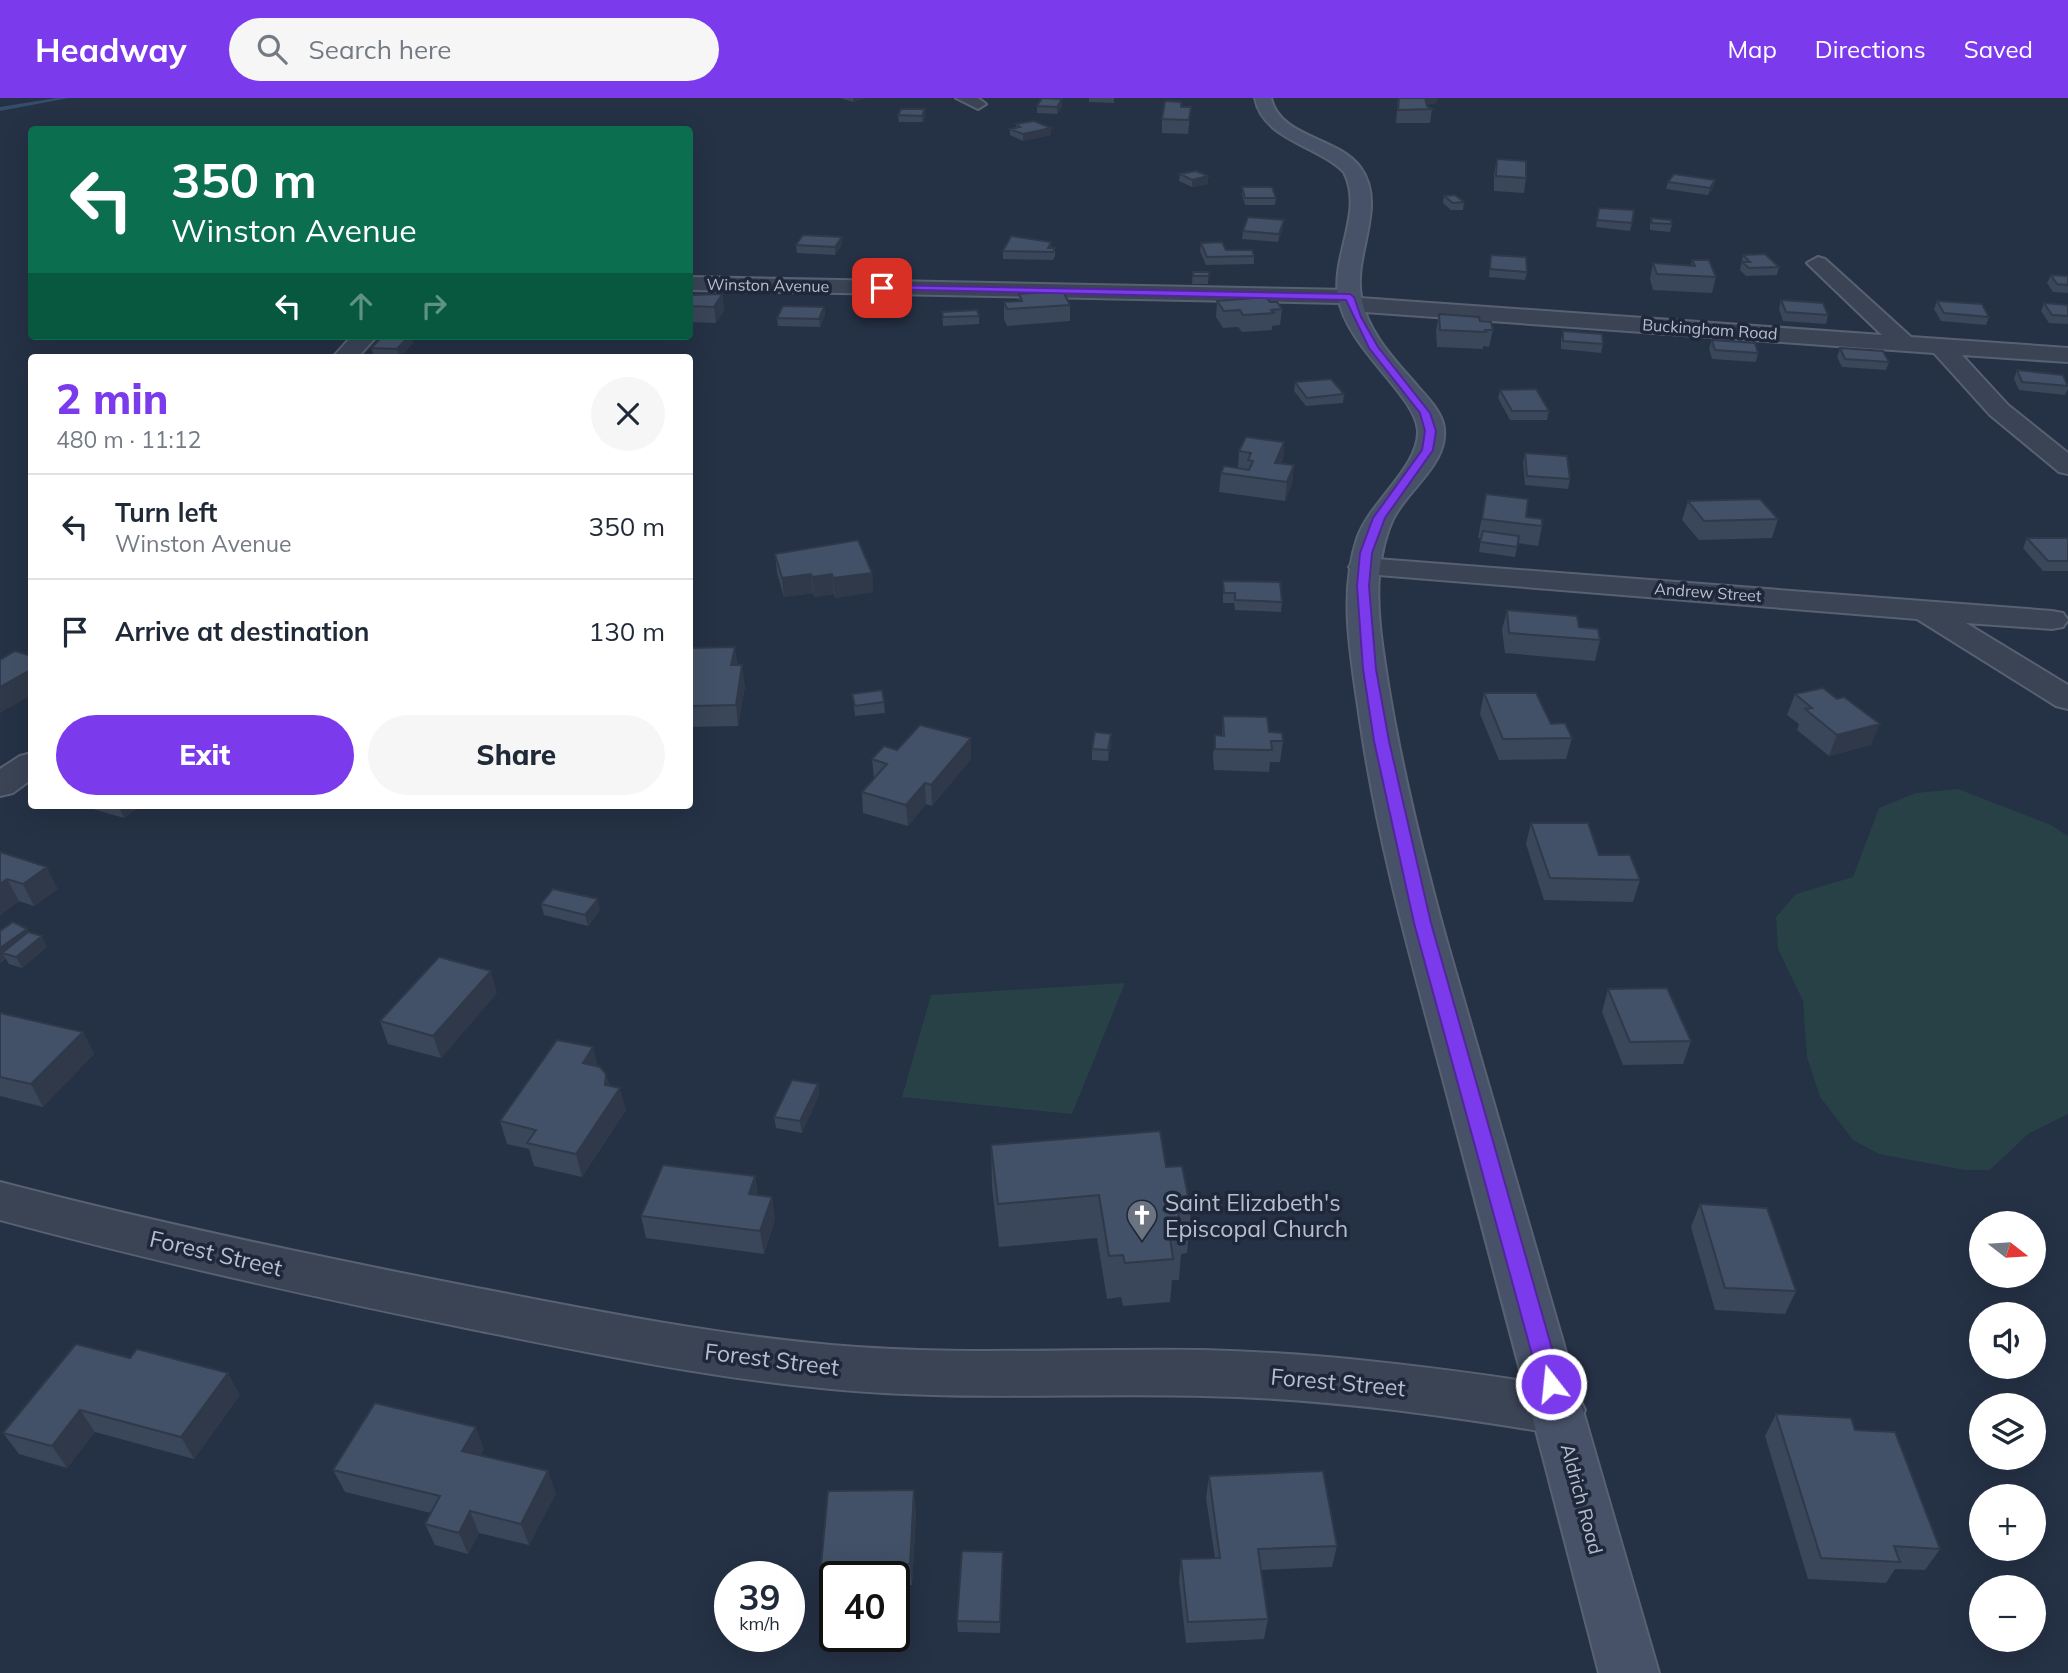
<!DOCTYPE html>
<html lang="en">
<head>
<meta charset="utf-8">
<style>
	:root { --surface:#fff; --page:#f6f6f7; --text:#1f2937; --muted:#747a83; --line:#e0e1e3; --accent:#7c3aed }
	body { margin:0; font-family:Mulish,sans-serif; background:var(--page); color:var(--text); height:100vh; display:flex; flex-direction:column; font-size:26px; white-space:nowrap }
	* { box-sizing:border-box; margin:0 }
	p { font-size:23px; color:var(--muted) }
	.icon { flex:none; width:38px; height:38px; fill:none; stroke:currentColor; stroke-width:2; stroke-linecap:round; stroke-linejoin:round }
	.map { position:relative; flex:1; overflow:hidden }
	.drawer { position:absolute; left:28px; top:256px; width:665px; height:455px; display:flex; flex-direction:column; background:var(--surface); border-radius:7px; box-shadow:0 7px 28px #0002 }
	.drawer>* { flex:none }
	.top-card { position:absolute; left:28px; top:28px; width:665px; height:214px; border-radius:7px; box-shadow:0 7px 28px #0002; background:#0b6e4f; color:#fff; overflow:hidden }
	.needle { width:46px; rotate:107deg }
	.fabs { position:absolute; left:1969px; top:1113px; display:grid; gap:14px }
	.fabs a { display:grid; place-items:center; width:77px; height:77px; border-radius:50%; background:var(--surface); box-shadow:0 7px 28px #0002; font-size:35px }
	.speed { position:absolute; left:714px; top:1463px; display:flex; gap:14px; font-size:35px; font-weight:700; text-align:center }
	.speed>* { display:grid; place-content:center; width:91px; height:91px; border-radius:50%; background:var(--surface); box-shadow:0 7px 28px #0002; line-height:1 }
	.speed small { font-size:18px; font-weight:400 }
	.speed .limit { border:4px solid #111; border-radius:10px; background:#fff; color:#111 }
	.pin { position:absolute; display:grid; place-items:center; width:60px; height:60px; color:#fff; margin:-30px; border-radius:14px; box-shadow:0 4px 10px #0006 }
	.me { position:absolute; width:77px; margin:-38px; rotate:344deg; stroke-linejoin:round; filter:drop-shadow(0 0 5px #0008) }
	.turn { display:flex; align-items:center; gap:24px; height:147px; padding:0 28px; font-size:32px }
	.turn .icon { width:91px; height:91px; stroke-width:2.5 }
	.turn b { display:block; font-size:49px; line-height:60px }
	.lanes { display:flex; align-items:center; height:66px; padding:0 28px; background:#0003; justify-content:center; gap:35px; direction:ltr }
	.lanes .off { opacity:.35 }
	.round { display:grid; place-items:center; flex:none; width:74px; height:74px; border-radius:37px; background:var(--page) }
	.overview { display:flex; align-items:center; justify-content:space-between; height:119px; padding:0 28px }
	h1 { font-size:42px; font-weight:800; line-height:52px; color:var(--accent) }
	.button { display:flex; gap:14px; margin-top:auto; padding:14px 28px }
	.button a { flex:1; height:80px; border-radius:42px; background:var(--accent); color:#fff; font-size:28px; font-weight:800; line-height:80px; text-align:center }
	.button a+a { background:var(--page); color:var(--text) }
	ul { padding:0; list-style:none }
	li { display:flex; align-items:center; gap:21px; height:105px; padding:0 28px; border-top:2px solid var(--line) }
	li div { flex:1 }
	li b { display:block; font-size:26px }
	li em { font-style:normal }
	header { display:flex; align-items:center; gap:42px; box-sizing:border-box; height:98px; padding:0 35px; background:var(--accent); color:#fff }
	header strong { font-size:33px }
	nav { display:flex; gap:38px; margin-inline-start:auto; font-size:24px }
	.search { width:490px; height:63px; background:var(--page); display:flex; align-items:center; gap:18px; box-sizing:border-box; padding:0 24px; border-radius:38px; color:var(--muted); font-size:26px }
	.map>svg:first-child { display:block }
	.green { fill:#274146 }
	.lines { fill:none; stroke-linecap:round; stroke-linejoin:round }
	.stream { fill:#374b6d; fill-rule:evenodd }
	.street-casing { stroke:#586172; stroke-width:4 }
	.secondary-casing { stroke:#586172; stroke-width:4 }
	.street { fill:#3a4455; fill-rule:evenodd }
	.secondary { fill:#475268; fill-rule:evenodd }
	.wall { fill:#3a4659 }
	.shaded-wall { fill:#2f3949 }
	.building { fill:#435168; stroke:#2f3949; stroke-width:2 }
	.route { fill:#7c3aed; stroke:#51269a; stroke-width:2 }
	.labels { text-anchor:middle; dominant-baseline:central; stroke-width:7; stroke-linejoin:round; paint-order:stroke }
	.far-street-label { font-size:16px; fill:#b7bfce; stroke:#1e283a }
	.street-label { font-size:19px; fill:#b7bfce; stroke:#1e283a }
	.near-poi-label { font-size:23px; fill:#b7bfce; stroke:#1e283a; text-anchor:start }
	.near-street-label { font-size:23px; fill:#b7bfce; stroke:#1e283a }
</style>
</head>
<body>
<header>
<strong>Headway</strong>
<div class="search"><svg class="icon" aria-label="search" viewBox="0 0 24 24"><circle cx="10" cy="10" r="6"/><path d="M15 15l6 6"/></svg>Search here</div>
<nav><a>Map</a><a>Directions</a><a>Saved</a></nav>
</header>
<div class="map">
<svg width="2068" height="1575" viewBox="0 0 2068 1575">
	<rect width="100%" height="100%" fill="#253145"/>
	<path class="green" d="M1958 691 2051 727 2068 738V1016L2028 1036 1990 1072H1965L1879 1056 1853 1042 1820 999 1807 959 1803 903 1778 851 1776 819 1796 796 1853 779 1879 710 1916 695Z
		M1125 885 1072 1016 902 999 931 897Z"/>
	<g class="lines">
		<path class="stream" d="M56 0H69L0 13V9Z"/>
		<g class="street-casing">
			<path id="street" d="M956 0H978L986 6 978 11Z
				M1818 159 1825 161 1911 239 2068 250V264L1962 257 2008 307 2068 355V376L2059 374 1990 317 1934 255 1351 213 1343 211 1340 205 690 192V179L1350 192 1358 194 1360 200 1882 237 1811 169 1807 165Z
				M352 238H377L358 259H333Z
				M1364 460 2052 513 2063 515 2068 522 2063 529 2052 531 1966 525 2068 587V611L2056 608 1917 521 1354 475 1349 469 1354 463Z
				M32 655V681L13 695 0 698V671L20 658Z
				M0 1084C156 1125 314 1158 472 1189 591 1212 710 1236 831 1247 955 1258 1079 1250 1204 1252 1323 1255 1441 1270 1558 1288L1577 1295 1585 1312 1577 1329 1558 1336C1441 1317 1323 1300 1203 1298 1079 1295 955 1303 831 1291 710 1280 590 1255 471 1231 313 1199 156 1164 0 1122Z"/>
		</g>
		<g class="secondary-casing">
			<path id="secondary" d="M1255 0H1271C1280 40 1338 39 1360 69 1388 107 1353 156 1361 198 1367 235 1396 263 1419 290 1428 300 1439 312 1443 325 1452 364 1408 390 1393 421 1385 438 1381 458 1379 477 1376 515 1383 554 1389 592 1403 678 1424 761 1447 844L1659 1575H1599C1551 1388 1502 1202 1452 1015 1418 885 1379 755 1360 622 1352 564 1338 498 1357 441 1369 404 1420 369 1418 332 1415 296 1346 250 1338 198 1332 156 1364 114 1344 74 1317 47 1263 42 1255 0Z"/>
		</g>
		<use href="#street" class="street"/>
		<use href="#secondary" class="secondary"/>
	</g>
	<path class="wall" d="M840 0H866L853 4Z
		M1089 0H1114V5L1089 4Z
		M1398 0H1437L1436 5 1426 7 1432 11 1430 25H1396Z
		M1062 1V8L1057 16 1037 15V8Z
		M1191 9 1188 36 1162 35V21Z
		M898 17 925 18 923 24H899Z
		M1016 26 1051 37 1023 43 1010 37V31L1016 29Z
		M1497 61 1526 80 1524 95 1494 93V76Z
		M1180 76 1208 78V86L1192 89 1179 83Z
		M1668 84 1714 89 1708 97 1666 91Z
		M1242 89 1276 100 1275 107H1245L1242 96Z
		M1444 98 1464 104 1463 112H1451L1443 105Z
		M1599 110 1632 125 1630 133 1596 129Z
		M1651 120 1672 126 1670 134 1650 132V128Z
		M1283 129 1278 144 1242 141 1243 133Z
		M1051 144V150H1055V158L1053 162 1003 161V153Z
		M1201 145 1226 152 1254 158V166L1206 167 1200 153Z
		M796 147H842L835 157 797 155Z
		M1491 157 1527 174 1525 182 1489 179Z
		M1743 157 1779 169 1777 177 1746 178 1740 172Z
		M1692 162 1716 179 1712 195 1653 192 1650 181 1653 165 1691 167Z
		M1193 174H1209L1208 186H1192Z
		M2051 177 2068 178V195L2053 194 2047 185Z
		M722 196 724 212 716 225 690 224V197Z
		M1019 196 1070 207V223L1007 228 1004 221V204L1019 203Z
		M1781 202 1828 217 1826 226 1783 223 1779 211Z
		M1217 203 1270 204 1282 211 1280 227 1272 228V232L1242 234 1238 229 1223 230 1216 219Z
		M1937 203 1989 219 1986 227 1941 223 1934 211Z
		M2044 205 2068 207V226L2049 225 2041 213Z
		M824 209 825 217 820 229 778 228 777 220Z
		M942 214 979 218V226L943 228Z
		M1439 216 1480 223 1493 232 1489 249 1483 248V251L1437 249 1436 233Z
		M1563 233 1603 246 1601 255 1561 251V242Z
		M383 238H411L413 245 400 259H374L371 250Z
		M1712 242 1758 255 1756 264 1712 261 1709 250Z
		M1840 250 1889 264 1886 272 1842 269 1837 259Z
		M2017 272 2068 286V291L2065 297 2019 292 2014 281Z
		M1295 284 1344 296 1343 305 1306 308 1294 293Z
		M1500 292 1549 313 1547 322H1510L1498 300Z
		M1284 344 1283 362 1281 365 1294 367 1292 386 1285 403 1219 394 1221 375 1238 370 1239 353Z
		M1525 355 1570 381 1568 391 1525 387 1523 364Z
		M1486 396 1542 428 1538 448 1518 445 1515 459 1479 454 1481 441 1478 440Z
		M1688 403 1778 421 1772 440 1699 442 1682 422Z
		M2027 440H2068V473H2043L2023 450Z
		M775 456 872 475 873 494 835 500 834 496 814 499 813 495 784 499 777 475Z
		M1223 483 1282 504 1281 514 1235 512 1234 505H1223Z
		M1507 512 1579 529 1600 542 1595 563 1505 555 1502 532Z
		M690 550 738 567 745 588 738 628 690 629Z
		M1484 595 1551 626 1572 640 1566 661 1499 662 1480 616Z
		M852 596 884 604 885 615 855 618Z
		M1795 596 1871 647 1829 658 1797 632 1799 626 1787 617Z
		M1223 618 1269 634 1283 643 1280 664H1270L1269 674 1214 672 1213 658 1215 637 1222 638Z
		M1111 636V646L1108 663 1092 662V651Z
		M971 640V661L932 708 926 706 908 728 863 715 862 694 874 681 872 661 897 652Z
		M79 707H142L124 720Z
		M1531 725 1599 757 1640 782 1633 804 1544 802 1526 746Z
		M0 754 58 791 34 808 19 803 0 817Z
		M541 806 600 812 588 828 544 817Z
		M27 831 29 834 47 849 22 870 9 866 6 861 0 865V833Z
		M1608 891 1691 943 1683 966 1623 967 1602 914Z
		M497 895 441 960 388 946 380 923Z
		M0 915 83 934 94 956 43 1009 0 998Z
		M598 968 606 976 609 987 626 1012 582 1079 534 1068 529 1051 507 1046 500 1023Z
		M818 986 819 997 802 1035 776 1030 774 1019Z
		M991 1047 1166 1069 1191 1113 1187 1155 1181 1156 1179 1182H1172L1170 1204 1123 1208 1121 1199 1107 1201 1097 1140 999 1149 992 1089Z
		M755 1078 758 1098 772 1099 775 1122 764 1156 646 1140 641 1118Z
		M1700 1106 1796 1193 1785 1216 1715 1212 1691 1129Z
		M130 1260 240 1297 194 1361 95 1334 67 1370 19 1356 3 1335Z
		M1776 1316 1855 1332 1940 1451 1925 1472 1895 1471 1886 1485 1808 1481 1765 1338Z
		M484 1351 481 1357 556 1395 529 1447 479 1435 468 1456 435 1447 425 1426 431 1415 345 1394 333 1372Z
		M1209 1378 1337 1448 1332 1469 1261 1472 1268 1521 1264 1541 1186 1545 1179 1483 1181 1461 1215 1460 1206 1400Z
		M916 1413 912 1487 894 1488V1479H835V1489H825L821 1468Z
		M1003 1465 1000 1535 958 1534 957 1523Z"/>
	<path class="shaded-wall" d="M853 0H866L853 4Z
		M1424 0H1437L1436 5 1423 7Z
		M1062 1V8L1057 16V9Z
		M925 11V18L923 24 922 18Z
		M1051 30V37L1023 43V36Z
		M1208 78V86L1192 89V82Z
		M1715 82 1714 89 1708 97 1710 90Z
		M1284 122 1283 129 1278 144 1279 136Z
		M842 139V147L835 157V149Z
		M722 196 724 212 716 225 714 209Z
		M824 209 825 217 820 229 819 221Z
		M409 238H411L413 245 399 259 397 251Z
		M1284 344 1283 362 1273 383 1275 365Z
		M1294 367 1292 386 1285 403 1287 384Z
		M872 475 873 494 835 500 833 480Z
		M811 476 813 495 784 499 782 480Z
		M832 476 834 496 814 499 812 479Z
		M735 549 738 569 731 567Z
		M742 567 745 588 738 628 736 607Z
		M32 571V597L0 615V589Z
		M1880 626 1871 647 1829 658 1837 637Z
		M1111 636V646L1108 663V652Z
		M971 640V661L932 708 931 687Z
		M925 685 926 706 908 728 906 707Z
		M118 707H142L124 720Z
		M47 769 58 791 34 808 23 786Z
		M7 781 19 803 0 817V786Z
		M598 801 600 812 588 828 585 817Z
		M27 831 33 842 2 855 6 861 0 865V850Z
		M42 838 47 849 22 870 16 859Z
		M491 873 497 895 441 960 433 938Z
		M83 934 94 956 43 1009 31 986Z
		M593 949 599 972 583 965Z
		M606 976 611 998 620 990 626 1012 582 1079 576 1056 605 987Z
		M818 986 819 997 802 1035 800 1023Z
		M755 1078 759 1101 749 1096Z
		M772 1099 775 1122 764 1156 760 1133Z
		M228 1275 240 1297 194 1361 181 1339Z
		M80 1312 95 1334 67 1370 52 1348Z
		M476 1329 484 1351 471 1375 462 1353Z
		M548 1373 556 1395 529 1447 521 1426Z
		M914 1392 916 1413 912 1487 910 1466Z
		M470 1413 479 1435 468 1456 459 1435Z
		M1003 1454V1465L1000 1535V1524Z"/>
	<path class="building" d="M1042 0 1062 1 1057 9 1037 8Z
		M1399 0H1425L1427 8 1432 11 1398 12Z
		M1165 3 1181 4V9H1191L1189 22 1162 21Z
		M901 11H925L922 18 898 17Z
		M1034 23 1051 30 1023 36 1010 31 1020 29 1016 26Z
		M1497 61 1526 63V80L1496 78Z
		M1196 73 1208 78 1192 82 1180 76Z
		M1674 76 1715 82 1710 90 1668 84Z
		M1242 89H1272L1276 100H1245Z
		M1455 97 1464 104 1453 105 1444 98Z
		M1599 110 1634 112 1632 125 1597 122Z
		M1248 119 1284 122 1279 136 1243 133Z
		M1651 120 1671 122 1672 126 1652 125Z
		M803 137 842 139 835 149 796 147Z
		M1011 138 1051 144 1048 150H1055L1053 154 1003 153Z
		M1222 144 1226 152H1252L1254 158 1207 159 1201 145Z
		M1765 156 1779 169 1749 170 1742 164H1750L1743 157Z
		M1491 157 1526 159 1527 174 1490 171Z
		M1692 162H1709L1716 179 1657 176 1653 165 1695 168Z
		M1193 174H1209V178H1193Z
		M2051 177 2068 178V187L2057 186Z
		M1063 193 1070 207 1007 211 1004 204 1022 203 1019 196Z
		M722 196 714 209 690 208V197Z
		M1266 199 1270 204H1277L1282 211 1271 212 1274 215 1243 217 1240 212 1224 213 1217 203Z
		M1781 202 1823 205 1828 217 1786 214Z
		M1937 203 1982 206 1989 219 1944 215Z
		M2044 205 2068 207V218L2052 217Z
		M783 208 824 209 819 221 777 220Z
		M977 212 979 218 943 219 942 214Z
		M1439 216 1479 219 1480 223 1491 224 1493 232H1485L1486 234 1440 232Z
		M1563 233 1602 236 1603 246 1563 243Z
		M383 238H409L397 251 371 250Z
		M1712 242 1755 245 1758 255 1715 252Z
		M1840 250 1883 253 1889 264 1845 261Z
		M2017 272 2063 277 2068 288 2022 284Z
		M1331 281 1344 296 1307 300 1295 284Z
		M1536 291 1549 313H1512L1500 292Z
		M1246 339 1284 344 1275 365 1294 367 1287 384 1221 375 1224 368 1249 372 1253 363 1248 362 1251 355 1239 353Z
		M1525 355 1567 358 1570 381 1527 378Z
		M1486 396 1528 401 1526 419 1542 421V428L1482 421Z
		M1760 401 1778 421 1704 423 1688 403Z
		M1483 433 1519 438 1517 449 1480 444Z
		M2027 440H2068V463H2048Z
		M858 442 872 475 833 480 832 476 812 479 811 476 782 480 775 456Z
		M1223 483 1280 484 1282 504 1235 502V495H1224Z
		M1507 512 1577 518 1579 529 1598 531 1600 542 1509 535Z
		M735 549 731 567H742L736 607 690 608V550Z
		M15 553 32 558V571L0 589V562Z
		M1823 590 1837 601 1844 599 1880 626 1837 637 1805 611 1812 610 1795 596Z
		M882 592 884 604 855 608 852 596Z
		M1484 595H1536L1551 626 1565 625 1572 640 1503 641Z
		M1223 618 1267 619 1269 634 1282 635 1283 643H1271L1272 652 1215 651V637L1224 638Z
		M920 627 971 640 931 687 925 685 906 707 862 694 887 666 872 661 884 648 897 652Z
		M1095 634 1111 636 1108 652 1092 651Z
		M1531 725H1588L1599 757H1630L1640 782 1550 780Z
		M0 754 47 769 23 786 7 781 0 786Z
		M553 791 598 801 585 817 541 806Z
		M13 824 27 831 0 850V833Z
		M28 834 42 838 16 859 2 855Z
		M439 859 491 873 433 938 380 923Z
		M1667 890 1691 943 1630 944 1608 891Z
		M0 915 83 934 31 986 0 979Z
		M557 942 593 949 583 965 600 969 606 976 605 987 620 990 576 1056 527 1045 536 1032 500 1023Z
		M792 982 818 986 800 1023 774 1019Z
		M1160 1033 1166 1069 1182 1068 1191 1113 1178 1114 1183 1139 1170 1140 1173 1161 1125 1165 1123 1157 1109 1158 1099 1097 998 1106 991 1047Z
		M663 1067 755 1078 749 1096 772 1099 760 1133 641 1118Z
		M1700 1106 1767 1110 1796 1193 1725 1190Z
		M76 1246 130 1260 137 1251 228 1275 181 1339 80 1312 52 1348 3 1335Z
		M375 1305 476 1329 462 1353 548 1373 521 1426 470 1413 459 1435 425 1426 440 1398 333 1372Z
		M1776 1316 1851 1320 1855 1332 1895 1334 1940 1451 1894 1448 1900 1464 1821 1460Z
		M1323 1373 1337 1448 1258 1451 1268 1521 1188 1524 1181 1461 1220 1460 1209 1378Z
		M914 1392 910 1466 821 1468 828 1393Z
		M962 1453 1003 1454 1000 1524 957 1523Z"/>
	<path class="route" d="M882 187 1350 196 1354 199 1361 219 1378 249 1430 315 1436 333 1433 352 1385 420 1372 455 1369 488 1376 571 1389 643 1431 825 1562 1286 1559 1293 1551 1295 1543 1293 1540 1286 1414 825 1374 643 1363 571 1357 488 1360 455 1373 420 1422 352 1425 333 1420 315 1369 250 1346 202 879 191Z"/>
	<defs>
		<g id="church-pin" transform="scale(1.575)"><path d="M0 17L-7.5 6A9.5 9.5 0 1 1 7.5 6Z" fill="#6b7280" stroke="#1e283a"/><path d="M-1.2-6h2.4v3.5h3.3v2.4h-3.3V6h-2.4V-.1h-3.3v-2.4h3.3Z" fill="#fff"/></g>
	</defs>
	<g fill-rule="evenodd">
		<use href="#church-pin" x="1142" y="1117"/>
	</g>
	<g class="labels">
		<g class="far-street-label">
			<text transform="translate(768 187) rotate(1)">Winston Avenue</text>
			<text transform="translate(1710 231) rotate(4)">Buckingham Road</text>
			<text transform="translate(1708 494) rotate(4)">Andrew Street</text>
		</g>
		<g class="street-label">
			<text transform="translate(1582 1401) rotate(75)">Aldrich Road</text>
		</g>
		<g class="near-poi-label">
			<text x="1165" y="1104">Saint Elizabeth's<tspan x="1165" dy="26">Episcopal Church</tspan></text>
		</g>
		<g class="near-street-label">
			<text transform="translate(216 1155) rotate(13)">Forest Street</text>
			<text transform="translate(772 1261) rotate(7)">Forest Street</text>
			<text transform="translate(1338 1284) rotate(5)">Forest Street</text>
		</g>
	</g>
</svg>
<div class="fabs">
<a><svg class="needle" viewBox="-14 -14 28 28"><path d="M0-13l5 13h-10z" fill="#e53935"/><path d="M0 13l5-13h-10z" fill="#747a83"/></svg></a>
<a><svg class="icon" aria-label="sound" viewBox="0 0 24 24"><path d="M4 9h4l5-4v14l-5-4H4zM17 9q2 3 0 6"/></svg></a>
<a><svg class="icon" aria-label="layers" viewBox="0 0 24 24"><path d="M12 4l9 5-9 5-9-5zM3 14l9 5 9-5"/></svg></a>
<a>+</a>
<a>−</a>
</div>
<div class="speed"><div>39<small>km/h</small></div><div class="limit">40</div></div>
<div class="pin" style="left:882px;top:190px;background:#d93025"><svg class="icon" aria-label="arrive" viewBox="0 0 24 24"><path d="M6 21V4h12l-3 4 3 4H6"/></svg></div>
<svg class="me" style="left:1551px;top:1286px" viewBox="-20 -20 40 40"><circle r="17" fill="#7c3aed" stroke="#fff" stroke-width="3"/><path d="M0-11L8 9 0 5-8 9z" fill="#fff"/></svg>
<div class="top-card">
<div class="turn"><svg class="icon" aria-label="left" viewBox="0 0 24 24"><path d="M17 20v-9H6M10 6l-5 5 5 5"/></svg><div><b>350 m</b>Winston Avenue</div></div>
<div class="lanes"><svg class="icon" aria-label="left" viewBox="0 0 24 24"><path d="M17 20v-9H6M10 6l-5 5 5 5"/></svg><svg class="icon off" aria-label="ahead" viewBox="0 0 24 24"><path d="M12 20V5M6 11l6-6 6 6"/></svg><svg class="icon off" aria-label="right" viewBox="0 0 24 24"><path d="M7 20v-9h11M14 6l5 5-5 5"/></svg></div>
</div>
<section class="drawer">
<div class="overview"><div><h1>2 min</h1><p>480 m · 11:12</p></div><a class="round"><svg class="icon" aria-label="close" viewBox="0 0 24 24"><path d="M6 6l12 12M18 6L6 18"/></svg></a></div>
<ul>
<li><svg class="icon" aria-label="left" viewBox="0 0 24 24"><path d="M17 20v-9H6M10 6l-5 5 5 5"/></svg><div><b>Turn left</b><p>Winston Avenue</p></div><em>350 m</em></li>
<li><svg class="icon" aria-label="arrive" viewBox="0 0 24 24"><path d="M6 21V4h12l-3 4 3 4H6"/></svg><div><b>Arrive at destination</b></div><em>130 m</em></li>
</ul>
<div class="button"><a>Exit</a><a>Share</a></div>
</section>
</div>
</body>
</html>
